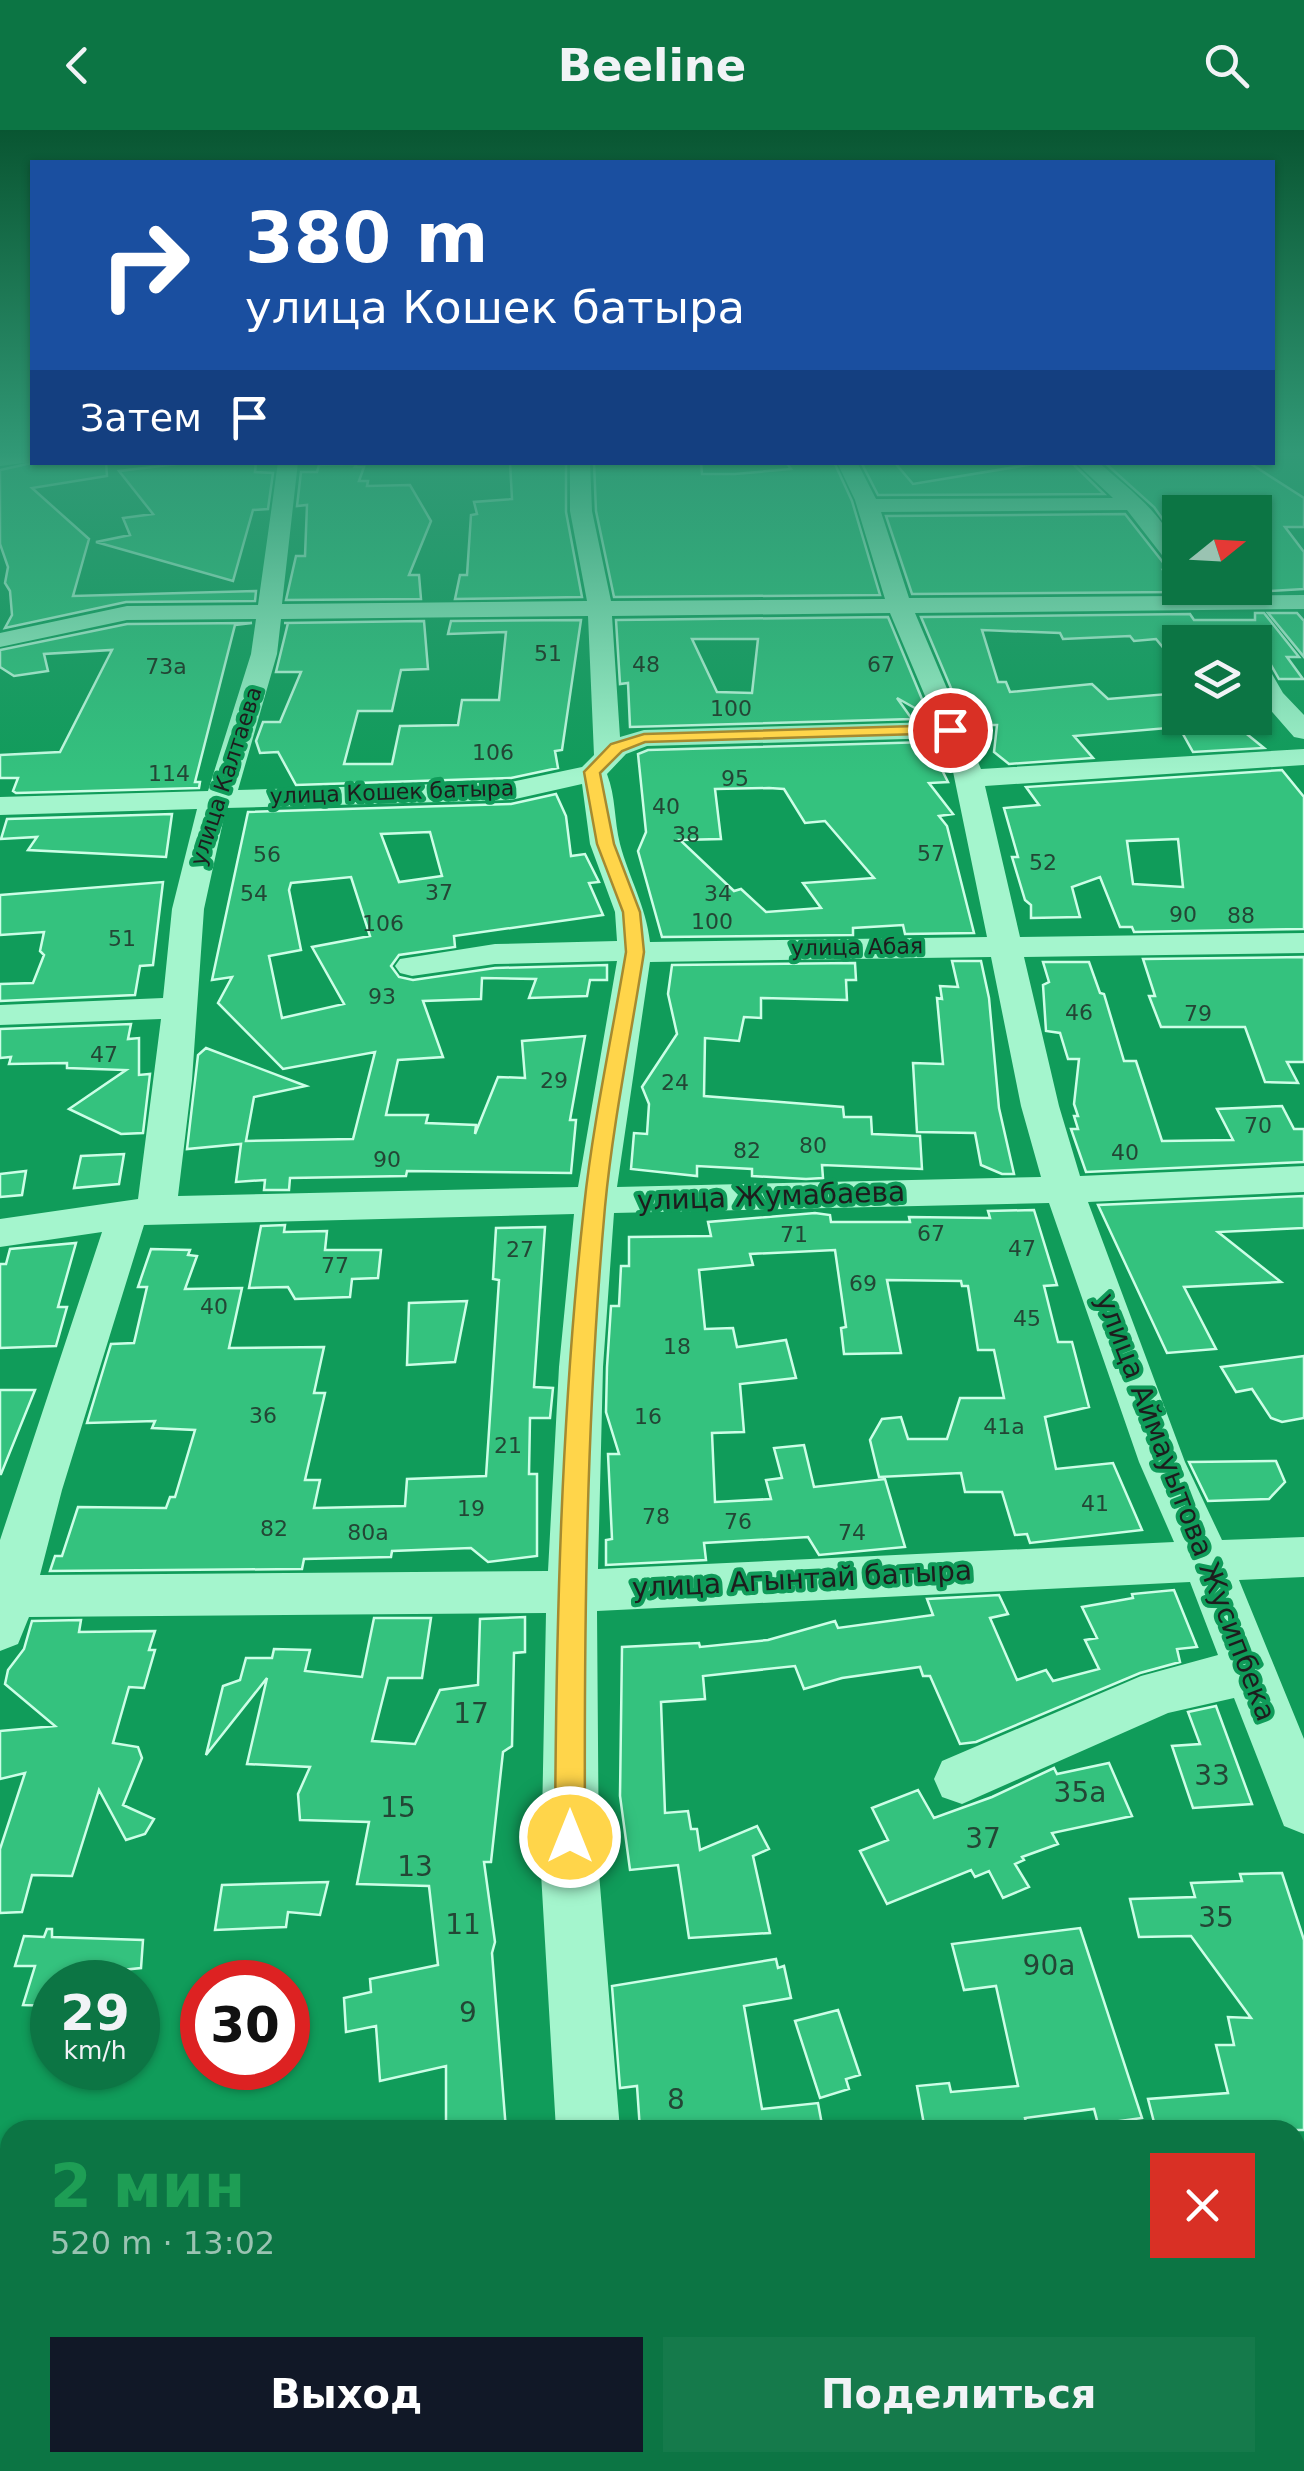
<!DOCTYPE html>
<html lang="ru">
<head>
<meta charset="utf-8">
<style>
	:root { --surface:#0c7544; --page:#157a4b; --text:#f1f3f6; --muted:#9ac3b2; --accent:#111827 }
	body { margin:0; font-family:"DejaVu Sans",sans-serif; background:var(--page); color:var(--text); height:100vh; display:flex; flex-direction:column; font-size:38px; white-space:nowrap }
	* { box-sizing:border-box; margin:0 }
	p { font-size:32px; color:var(--muted) }
	.icon { flex:none; width:55px; height:55px; fill:none; stroke:currentColor; stroke-width:2; stroke-linecap:round; stroke-linejoin:round }
	.map { position:relative; flex:1; overflow:hidden }
	.sheet { position:absolute; left:0px; top:1990px; width:1305px; height:352px; display:flex; flex-direction:column; background:var(--surface); border-radius:30px 30px 0 0; box-shadow:0 2px 8px #0004 }
	.sheet>* { flex:none }
	.guide { position:absolute; left:30px; top:30px; width:1245px; height:305px; border-radius:0px; box-shadow:0 2px 8px #0004; background:#1a4fa0; color:#fff; overflow:hidden }
	.needle { width:65px; rotate:72deg }
	.controls { position:absolute; left:1162px; top:365px; display:grid; gap:20px }
	.controls a { display:grid; place-items:center; width:110px; height:110px; border-radius:0px; background:var(--surface); box-shadow:0 2px 8px #0004; font-size:50px }
	.speed { position:absolute; left:30px; top:1830px; display:flex; gap:20px; font-size:50px; font-weight:700; text-align:center }
	.speed>* { display:grid; place-content:center; width:130px; height:130px; border-radius:50%; background:var(--surface); box-shadow:0 2px 8px #0004; line-height:1 }
	.speed small { font-size:25px; font-weight:400 }
	.speed .limit { border:15px solid #d22; background:#fff; color:#111 }
	.pin { position:absolute; display:grid; place-items:center; width:85px; height:85px; color:#fff; margin:-42px; border:5px solid #fff; border-radius:50%; box-shadow:0 2px 10px #0007 }
	.me { position:absolute; width:110px; margin:-55px; rotate:0deg; stroke-linejoin:round; filter:drop-shadow(0 0 8px #0008) }
	.turn { display:flex; align-items:center; gap:35px; height:210px; padding:0 50px; font-size:45px }
	.turn .icon { width:130px; height:130px; stroke-width:2.5 }
	.turn b { display:block; font-size:70px; line-height:85px }
	.then { display:flex; align-items:center; height:95px; padding:0 50px; background:#0003; gap:20px; font-size:38px }
	.round { display:grid; place-items:center; flex:none; width:105px; height:105px; border-radius:0px; background:var(--page) }
	.head { display:flex; align-items:center; justify-content:space-between; height:170px; padding:0 50px }
	h1 { font-size:60px; font-weight:600; line-height:75px; color:#1e9e55 }
	.button { display:flex; gap:20px; margin-top:auto; padding:20px 50px }
	.button a { flex:1; height:115px; border-radius:0px; background:var(--accent); color:#fff; font-size:40px; font-weight:600; line-height:115px; text-align:center }
	.button a+a { background:var(--page); color:var(--text) }
	header { display:flex; justify-content:space-between; align-items:center; height:130px; padding:0 50px; background:var(--surface); font-size:45px; font-weight:600 }
	.map>svg:first-child { display:block }
	.building { fill:#34c27e; stroke:#ccfee6; stroke-width:2.5; fill-rule:evenodd }
	.lines { fill:none; stroke-linecap:round; stroke-linejoin:round }
	.minor { fill:#a4f5cd; fill-rule:evenodd }
	.major { fill:#f2fff9; fill-rule:evenodd }
	.route { fill:#ffd54a; stroke:#a68a30; stroke-width:2.5 }
	.labels { text-anchor:middle; dominant-baseline:central; stroke-width:8; stroke-linejoin:round; paint-order:stroke }
	.number-label { font-size:22px; fill:#234635 }
	.far-street-label { font-size:22px; fill:#1d1d1d; stroke:#109c5a }
	.street-label { font-size:28px; fill:#1d1d1d; stroke:#109c5a }
	.near-number-label { font-size:28px; fill:#234635 }
</style>
</head>
<body>
<header><svg class="icon" aria-label="back" viewBox="0 0 24 24"><path d="M15 5l-7 7 7 7"/></svg>Beeline<svg class="icon" aria-label="search" viewBox="0 0 24 24"><circle cx="10" cy="10" r="6"/><path d="M15 15l6 6"/></svg></header>
<div class="map">
<svg width="1304" height="2341" viewBox="0 0 1304 2341">
	<rect width="100%" height="100%" fill="#109c5a"/>
	<path class="building" d="M36 332H106L107 346 32 358 89 409 73 466 256 461 255 471 126 472 5 498 12 485 10 461 5 453 8 437 0 414V340Z
		M194 332H256L255 342 273 343 268 379 253 380 233 451 96 412 130 405 123 388 153 384 119 341Z
		M510 332H566V382L582 467 455 469 460 445H467L471 385 477 384 474 372 512 369Z
		M594 332H701L702 344H735L791 339 786 332H834L852 371 880 465 614 467 596 381Z
		M861 332 895 333 913 354 1046 332H1071L1104 364 878 365Z
		M1104 332H1248L1304 368V397H1285L1304 422V459L1255 462V373L1182 372 1187 382H1180V408H1176L1154 377Z
		M357 334 355 337H364L359 351H368L367 356 410 355 431 391 409 445H419L421 469 286 470 296 426H305L307 375 297 376 301 342H317L319 335Z
		M1125 384 1169 440H1163L1177 462 912 464 886 386Z
		M1255 483H1264L1299 527H1287L1303 549H1279L1267 528 1255 524V512H1180V538L1156 509 1134 511 1130 506 1063 509 1060 503 982 500 998 552H1006L1010 562 1092 554 1108 569 1180 563V588H1210L1211 594 1232 592 1264 618 1193 622 1179 597 1074 606 1093 628 1009 634 994 622 997 595H984L981 589H964L921 487 1190 484 1194 490H1255Z
		M1268 483H1297L1304 491V527Z
		M888 487 929 586 897 568 912 589 630 597 628 553 620 554 616 490ZM692 509H758L752 563 717 562Z
		M581 490 562 620 555 621 558 638 511 648 296 655 278 622 260 623 256 611 263 592H280L301 542H276L288 493H284L424 491 428 539 401 540 392 581H358L344 634H392L400 596 458 595 462 570H499L506 502 448 504 451 491Z
		M252 493 235 495 195 652H200L199 658 16 663 13 661 18 648H0V625L60 622 112 520 44 524 48 541 14 546 0 537V520L127 494Z
		M928 612 948 652 929 653 953 684 939 686 947 696 974 803 905 804 903 795 853 798V805L662 807 638 721 646 702 638 624 648 620ZM769 658 784 659 805 693 825 691 874 748 803 753 821 778 766 782 741 759 734 761 680 710 721 709 715 659Z
		M1282 640 1304 667V799L1134 802 1132 797H1120L1100 747 1072 757 1080 787 1031 788V775L1025 770 1012 727H1018L1004 678 1039 675 1026 657ZM1178 709 1183 757 1133 754 1127 711Z
		M556 664 566 686 571 726 585 724 599 752 589 753 603 785 454 806 455 817 399 825 391 836 399 847 413 850 495 838 607 835V850H590L587 866 529 868 536 849 482 848 481 869 423 871 443 927 398 930 386 985H428L426 993 476 995 475 1004 498 947 525 948 522 911 585 906 570 990H576L571 1043 407 1041 406 1046 290 1048 289 1060H264L265 1050 236 1052 241 1014 187 1019 198 925 206 918 306 956 254 967 246 1011 353 1009 375 922 283 939 218 873 232 847 212 850 248 682 511 674ZM430 702 442 746 399 752 381 704ZM351 747 370 806 312 817 344 874 282 888 269 826 301 820 289 760 291 753Z
		M172 684 166 727 28 720 37 707 1 709 7 689Z
		M163 752 153 835 140 836 135 865 0 871V854L33 853 44 825 40 821 44 802 0 805V765Z
		M1304 827V932H1287L1298 953 1265 952 1245 897H1161L1149 866H1155L1143 829Z
		M952 831H981L989 868 999 978 1014 1044H1002L981 1035 975 1003 917 1002 913 933 943 934 937 868 942 869 940 856 958 857Z
		M1043 832H1089L1100 863 1104 864 1124 931H1136L1162 1011 1233 1010 1217 979 1282 976 1294 999H1304V1032L1086 1042 1071 999H1078L1074 986H1078L1074 974 1079 929H1068L1060 903 1046 901 1043 855 1049 852Z
		M855 833 856 850H846L847 870 761 868V888L744 887 739 911 705 908 704 966 843 977 844 987H871L872 1004 920 1006 922 1039 822 1035 823 1048 806 1049 752 1046V1039L697 1036V1046L631 1039 634 1003 647 1004 649 974 642 957 677 904 668 864 672 835Z
		M131 894 128 909 139 908V945L150 944 143 1003 121 1004 69 979 126 940 67 938V933L9 934 11 927 0 928V899Z
		M124 1024 119 1054 74 1058 81 1026Z
		M26 1041 22 1065 0 1067V1044Z
		M1304 1066V1098L1218 1102 1281 1152 1184 1157 1216 1219 1167 1223 1098 1075Z
		M1034 1080 1057 1155 1044 1156 1058 1212H1072L1089 1277 1045 1287 1056 1339 1113 1333 1142 1400 1030 1413 1027 1404 1015 1405 1002 1362H965L961 1343 879 1347 870 1310 882 1289 901 1287 908 1309H947L960 1268H1004L994 1220H978L968 1156H962L961 1151 887 1150 901 1223 844 1224 841 1198 846 1197 835 1120 750 1124 753 1135 699 1140 705 1199 733 1198 737 1217 786 1210 796 1248 740 1254 744 1302 712 1303 715 1372 771 1369 766 1350 782 1348 774 1318 804 1315 814 1357 885 1349 905 1417 819 1425 808 1407 704 1413 706 1430 606 1435V1410L612 1409 608 1324H619L606 1282 607 1237 611 1176H619L621 1136H629V1107L711 1106 708 1092 815 1083 830 1085 831 1092H910L909 1087 990 1088 988 1081Z
		M285 1095 284 1102 327 1101 325 1120H381L378 1148 352 1149 350 1167 295 1169 288 1157 249 1158 261 1096Z
		M545 1097 534 1257 553 1258 550 1288H530L529 1344H537V1426L488 1432 471 1418 392 1421 391 1427 304 1429 302 1439 50 1441 55 1426H62L78 1377 166 1378 170 1367H175L195 1300 152 1298 155 1291 87 1293 111 1214 134 1213 147 1157H138L151 1119 190 1120 188 1125 197 1126 185 1159 242 1158 229 1218 324 1217 314 1263H325L305 1350H320L314 1378 405 1376 407 1349 486 1346 499 1150 493 1149 496 1098Z
		M76 1113 58 1177H67L56 1216 0 1218V1134H6L10 1119Z
		M467 1171 455 1232 407 1235 409 1173Z
		M1304 1226V1288L1282 1292 1271 1288 1252 1259 1236 1262 1221 1237Z
		M0 1260H35L1 1344H0Z
		M1276 1331 1285 1352 1269 1369 1208 1371 1189 1332Z
		M1174 1460 1197 1517 1177 1519 1180 1532 1140 1543 976 1612 960 1614 930 1546H923L920 1537 842 1548 804 1559 795 1536 703 1546 705 1569 661 1572 665 1683 688 1681 691 1699H697L700 1720 757 1696 769 1719 753 1726 770 1803 689 1808 678 1735 630 1740 620 1666 622 1517 699 1513 700 1517 768 1510 835 1491 838 1498 933 1485 927 1469 999 1465 1008 1484 990 1488 1017 1550 1046 1540 1053 1551 1099 1539 1085 1510 1097 1508 1082 1477 1133 1468 1132 1464Z
		M525 1487V1522L514 1523 512 1616 503 1622 491 1732H484L495 1812 492 1823 506 2000H446V1936L380 1951 376 1896 346 1902 344 1868 371 1862 370 1849 438 1835 429 1756 357 1754 369 1692 300 1690 298 1664 310 1637 247 1634 267 1548 206 1625 223 1556 240 1550 246 1528H272L274 1519 310 1520 305 1541 362 1547 374 1488H431L422 1548H388L372 1611 415 1614 440 1560 478 1555 480 1489Z
		M81 1490 79 1502 155 1501 149 1520H155L144 1558 129 1557 113 1613 138 1617 142 1628 123 1675 154 1689 145 1704 126 1710 99 1660 72 1746 32 1745 22 1782 0 1783V1719L25 1643 0 1649V1601L55 1596 5 1554 8 1540 24 1519 32 1491Z
		M1216 1576 1252 1674 1193 1678 1172 1616 1200 1614 1188 1582Z
		M1109 1633 1132 1686 1052 1703 1058 1714 1022 1727 1024 1730 1015 1734 1029 1757 1003 1768 989 1741 975 1747 971 1740 887 1774 860 1721 888 1710 872 1678 918 1660 934 1688 992 1667 1054 1638 1057 1644Z
		M1282 1743 1304 1810V2000H1156L1148 1969 1228 1963 1216 1915H1234L1228 1887 1251 1888 1191 1806 1139 1807 1130 1769 1195 1767 1191 1753 1242 1751 1240 1744Z
		M328 1752 320 1785 288 1782 286 1797 215 1800 222 1755Z
		M1080 1798 1142 1988 1098 1994 1094 1979 1025 1988 1028 2000H925L917 1956 949 1953 951 1962 1018 1956 996 1856 964 1860 952 1814Z
		M47 1799H52V1807L143 1810 141 1838 112 1841 109 1852H52V1876L23 1875 35 1836H15L24 1806 44 1807Z
		M776 1829 778 1838 784 1836 791 1868 744 1876 762 1979 818 1973 823 2000H640L637 1956 620 1958 612 1856Z
		M838 1880 860 1945 846 1949 849 1959 820 1968 795 1891Z"/>
	<g class="lines">
		<path class="minor" d="M32 321V332L0 336V324Z
			M278 332H298L282 474 587 471 570 381V332H590L592 381 611 471 885 469 855 370 837 332H857L876 369 1113 368 1075 332H1098C1130 360 1180 395 1180 440L1172 438 1127 380 881 382 909 468 1304 465V479L915 483 981 639 1304 619V635L985 656 1020 807 1304 803V823L1024 827 1059 976 1080 1046 1304 1036V1062L1088 1072 1185 1332 1222 1410 1304 1407V1447L1239 1450 1304 1609V1704L1284 1696 1234 1568 1168 1583 962 1674 942 1667 934 1649 942 1631 1141 1546 1218 1525 1190 1452 597 1481 599 1743 620 2000H556L541 1743 546 1483 29 1487 18 1514 0 1521V1410L102 1102 0 1117V1089L138 1069 161 889 0 895V875L163 868 172 779 197 679 0 685V667L208 661 251 524 256 489 127 490 0 517V503L127 476 258 475ZM890 483 936 592 644 600 620 607 612 486ZM588 486 594 625 582 637 511 652 238 660 277 524 281 489ZM942 608 950 627 987 807 650 812C646 776 629 748 620 714 614 690 616 667 607 644L626 624 647 616ZM582 654 590 714 615 782 617 811 495 814 400 829 395 836 400 843 412 846 495 834 617 831 578 1057 178 1066 192 950 204 779 226 678 511 670ZM991 827 1021 976 1041 1047 617 1057 650 832ZM1049 1073 1139 1332 1174 1412 598 1439 603 1237 614 1083ZM574 1084 559 1237 548 1441 40 1445 62 1360 144 1095Z
			M1255 527 1264 530 1283 563 1304 585V609L1294 607 1259 567 1255 560Z
			M577 2332H651V2341H577Z"/>
		<path class="major" d="M1304 2052V2134L1295 2135V2053Z
			M10 2203V2291L0 2292V2204Z"/>
	</g>
	<linearGradient id="sky" x2="0" y2="1"><stop stop-color="#095632"/><stop offset="0.5" stop-color="#319976"/><stop offset="1" stop-color="#319976" stop-opacity="0"/></linearGradient>
	<rect width="1304" height="648" fill="url(#sky)"/>
	<path class="route" d="M950 595 955 597V603L645 612 622 621 600 643 614 714 640 782 644 822C631 906 613 992 605 1077 586 1287 584 1497 585 1707L580 1717 570 1722 559 1717 555 1707C556 1497 561 1286 584 1077 593 992 612 906 626 822L623 782 597 714 584 642 611 614 644 604Z"/>
	<g class="labels">
		<g class="number-label">
			<text x="548" y="523">51</text>
			<text x="646" y="534">48</text>
			<text x="881" y="534">67</text>
			<text x="166" y="536">73а</text>
			<text x="731" y="578">100</text>
			<text x="493" y="622">106</text>
			<text x="169" y="643">114</text>
			<text x="735" y="648">95</text>
			<text x="666" y="676">40</text>
			<text x="686" y="704">38</text>
			<text x="931" y="723">57</text>
			<text x="267" y="724">56</text>
			<text x="1043" y="732">52</text>
			<text x="439" y="762">37</text>
			<text x="254" y="763">54</text>
			<text x="718" y="763">34</text>
			<text x="1183" y="784">90</text>
			<text x="1241" y="785">88</text>
			<text x="712" y="791">100</text>
			<text x="383" y="793">106</text>
			<text x="122" y="808">51</text>
			<text x="382" y="866">93</text>
			<text x="1079" y="882">46</text>
			<text x="1198" y="883">79</text>
			<text x="104" y="924">47</text>
			<text x="554" y="950">29</text>
			<text x="675" y="952">24</text>
			<text x="1258" y="995">70</text>
			<text x="813" y="1015">80</text>
			<text x="747" y="1020">82</text>
			<text x="1125" y="1022">40</text>
			<text x="387" y="1029">90</text>
			<text x="931" y="1103">67</text>
			<text x="794" y="1104">71</text>
			<text x="1022" y="1118">47</text>
			<text x="520" y="1119">27</text>
			<text x="335" y="1135">77</text>
			<text x="863" y="1153">69</text>
			<text x="214" y="1176">40</text>
			<text x="1027" y="1188">45</text>
			<text x="677" y="1216">18</text>
			<text x="263" y="1285">36</text>
			<text x="648" y="1286">16</text>
			<text x="1004" y="1296">41а</text>
			<text x="508" y="1315">21</text>
			<text x="1095" y="1373">41</text>
			<text x="471" y="1378">19</text>
			<text x="656" y="1386">78</text>
			<text x="738" y="1391">76</text>
			<text x="274" y="1398">82</text>
			<text x="368" y="1402">80а</text>
			<text x="852" y="1402">74</text>
		</g>
		<g class="far-street-label">
			<text transform="translate(226 646) rotate(-72)">улица Калтаева</text>
			<text transform="translate(392 662) rotate(-2)">улица Кошек батыра</text>
			<text transform="translate(857 817) rotate(-1)">улица Абая</text>
		</g>
		<g class="street-label">
			<text transform="translate(771 1066) rotate(-2)">улица Жумабаева</text>
			<text transform="translate(1186 1377) rotate(69)">улица Аймауытова Жусипбека</text>
			<text transform="translate(802 1449) rotate(-3)">улица Агынтай батыра</text>
		</g>
		<g class="near-number-label">
			<text x="471" y="1583">17</text>
			<text x="1212" y="1645">33</text>
			<text x="1080" y="1662">35а</text>
			<text x="398" y="1677">15</text>
			<text x="983" y="1708">37</text>
			<text x="415" y="1736">13</text>
			<text x="1216" y="1787">35</text>
			<text x="463" y="1794">11</text>
			<text x="1049" y="1835">90а</text>
			<text x="468" y="1882">9</text>
			<text x="676" y="1969">8</text>
		</g>
	</g>
</svg>
<div class="controls">
<a><svg class="needle" viewBox="-14 -14 28 28"><path d="M0-13l5 13h-10z" fill="#e53935"/><path d="M0 13l5-13h-10z" fill="#9ac3b2"/></svg></a>
<a><svg class="icon" aria-label="layers" viewBox="0 0 24 24"><path d="M12 4l9 5-9 5-9-5zM3 14l9 5 9-5"/></svg></a>
</div>
<div class="speed"><div>29<small>km/h</small></div><div class="limit">30</div></div>
<div class="pin" style="left:950px;top:600px;background:#d93025"><svg class="icon" aria-label="arrive" viewBox="0 0 24 24"><path d="M6 21V4h12l-3 4 3 4H6"/></svg></div>
<svg class="me" style="left:570px;top:1707px" viewBox="-20 -20 40 40"><circle r="17" fill="#ffd54a" stroke="#fff" stroke-width="3"/><path d="M0-11L8 9 0 5-8 9z" fill="#fff"/></svg>
<div class="guide">
<div class="turn"><svg class="icon" aria-label="right" viewBox="0 0 24 24"><path d="M7 20v-9h11M14 6l5 5-5 5"/></svg><div><b>380 m</b>улица Кошек батыра</div></div>
<div class="then">Затем<svg class="icon" aria-label="arrive" viewBox="0 0 24 24"><path d="M6 21V4h12l-3 4 3 4H6"/></svg></div>
</div>
<section class="sheet">
<div class="head"><div><h1>2 мин</h1><p>520 m · 13:02</p></div><a class="round" style="background:#d93025;color:#fff"><svg class="icon" aria-label="close" viewBox="0 0 24 24"><path d="M6 6l12 12M18 6L6 18"/></svg></a></div>
<div class="button"><a>Выход</a><a>Поделиться</a></div>
</section>
</div>
</body>
</html>
